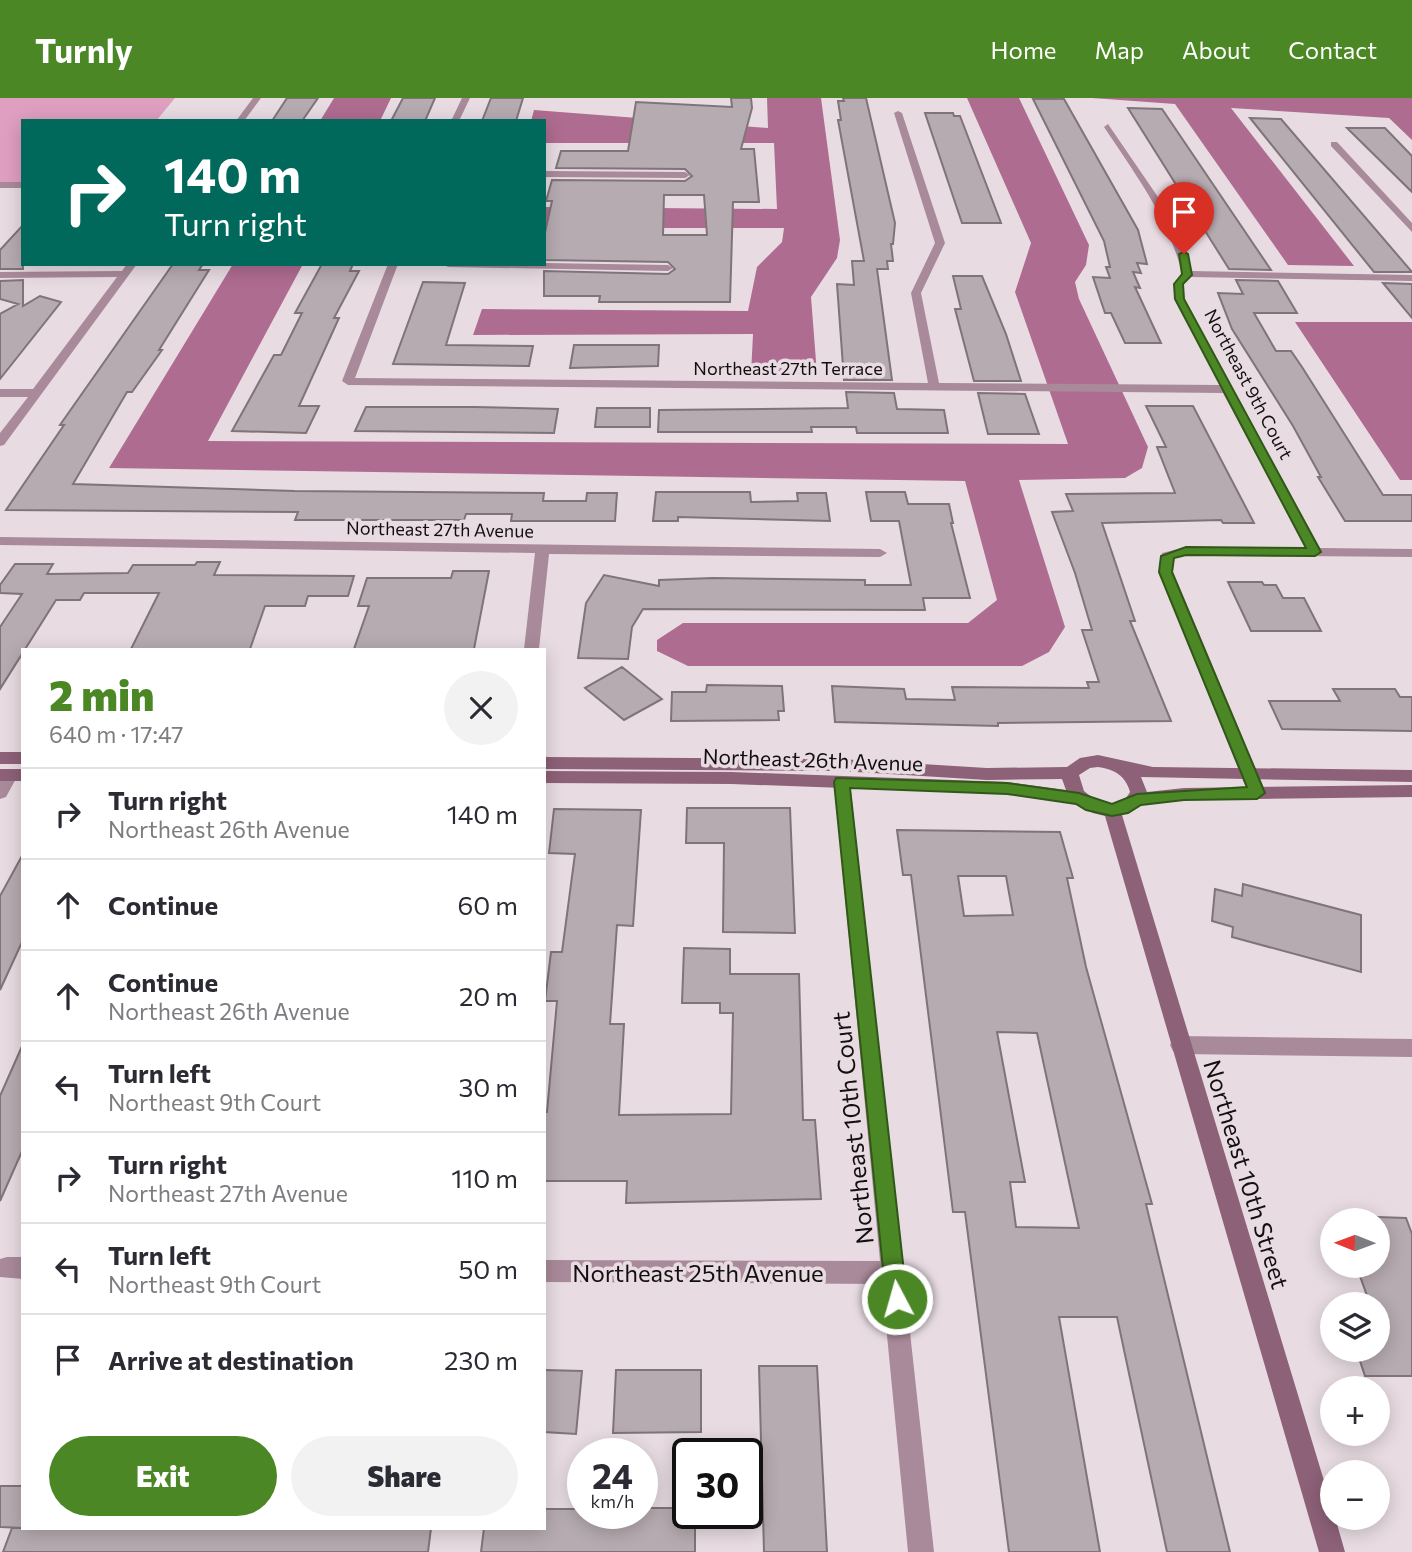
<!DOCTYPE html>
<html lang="en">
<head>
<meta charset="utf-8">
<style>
	:root { --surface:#fff; --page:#f2f2f3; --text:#2b2b33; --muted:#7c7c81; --line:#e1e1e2; --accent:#4b8725 }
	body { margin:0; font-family:Commissioner,sans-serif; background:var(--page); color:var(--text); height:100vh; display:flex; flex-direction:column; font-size:26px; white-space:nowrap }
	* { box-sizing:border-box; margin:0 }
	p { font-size:23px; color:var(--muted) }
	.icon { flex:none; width:38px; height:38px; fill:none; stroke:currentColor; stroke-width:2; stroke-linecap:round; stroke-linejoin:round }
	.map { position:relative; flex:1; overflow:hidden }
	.drawer { position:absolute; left:21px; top:550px; width:525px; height:882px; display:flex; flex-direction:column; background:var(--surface); border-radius:0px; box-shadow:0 4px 18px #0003 }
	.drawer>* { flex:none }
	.hud { position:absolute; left:21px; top:21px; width:525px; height:147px; border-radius:0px; box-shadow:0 4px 18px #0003; background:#00695c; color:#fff; overflow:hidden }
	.needle { width:46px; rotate:271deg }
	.controls { position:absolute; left:1320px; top:1110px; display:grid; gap:14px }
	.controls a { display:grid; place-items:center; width:70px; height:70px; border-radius:50%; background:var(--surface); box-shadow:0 4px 18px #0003; font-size:35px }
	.speed { position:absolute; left:567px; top:1340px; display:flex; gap:14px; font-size:35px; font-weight:700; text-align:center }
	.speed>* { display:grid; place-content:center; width:91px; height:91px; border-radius:50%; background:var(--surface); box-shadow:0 4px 18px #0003; line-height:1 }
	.speed small { font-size:18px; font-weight:400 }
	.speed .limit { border:4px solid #111; border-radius:10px; background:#fff; color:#111 }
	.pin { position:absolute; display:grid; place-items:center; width:60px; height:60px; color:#fff; margin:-72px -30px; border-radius:50% 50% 50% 0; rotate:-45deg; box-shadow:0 0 7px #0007 }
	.pin .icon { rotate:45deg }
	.me { position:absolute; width:77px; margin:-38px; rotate:354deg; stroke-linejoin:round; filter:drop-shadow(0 0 5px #0008) }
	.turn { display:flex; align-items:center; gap:24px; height:147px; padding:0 28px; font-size:32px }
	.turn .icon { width:91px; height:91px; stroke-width:2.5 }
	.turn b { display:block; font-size:49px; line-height:60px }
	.round { display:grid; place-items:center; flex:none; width:74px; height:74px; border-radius:37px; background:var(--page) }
	.summary { display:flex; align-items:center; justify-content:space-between; height:119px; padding:0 28px }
	h1 { font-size:42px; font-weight:800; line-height:52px; color:var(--accent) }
	.button { display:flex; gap:14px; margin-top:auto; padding:14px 28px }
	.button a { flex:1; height:80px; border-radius:42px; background:var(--accent); color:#fff; font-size:28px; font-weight:800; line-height:80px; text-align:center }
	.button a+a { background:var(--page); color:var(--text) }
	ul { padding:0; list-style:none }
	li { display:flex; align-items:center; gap:21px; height:91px; padding:0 28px; border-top:2px solid var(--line) }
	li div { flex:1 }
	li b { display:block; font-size:26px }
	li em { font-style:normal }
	header { display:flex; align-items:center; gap:42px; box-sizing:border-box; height:98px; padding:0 35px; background:var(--accent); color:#fff }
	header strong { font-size:33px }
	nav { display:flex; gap:38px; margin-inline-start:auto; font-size:24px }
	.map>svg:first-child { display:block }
	.green { fill:#df9fc1 }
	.water { fill:#af6c91 }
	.building { fill:#b6abb0; stroke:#7f7479; stroke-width:2; fill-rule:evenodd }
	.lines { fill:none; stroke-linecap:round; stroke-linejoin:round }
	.street { fill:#a98a9a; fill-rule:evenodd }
	.secondary { fill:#8d6178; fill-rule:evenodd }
	.route { fill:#4b8725; stroke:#315818; stroke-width:2 }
	.labels { text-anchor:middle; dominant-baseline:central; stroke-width:7; stroke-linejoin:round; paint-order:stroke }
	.far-street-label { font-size:18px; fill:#130f11; stroke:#e8dce2 }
	.street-label { font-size:21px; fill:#130f11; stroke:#e8dce2 }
	.near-street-label { font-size:24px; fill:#130f11; stroke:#e8dce2 }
</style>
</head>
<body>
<header>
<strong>Turnly</strong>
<nav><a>Home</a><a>Map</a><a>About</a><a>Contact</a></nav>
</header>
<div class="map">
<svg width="1412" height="1454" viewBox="0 0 1412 1454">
	<rect width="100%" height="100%" fill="#e8dce2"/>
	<path class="green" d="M0 0H175L156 23H23V85L0 84Z"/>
	<path class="water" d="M334 0H391L380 23H320Z
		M767 0H821L840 142 837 160 811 199 817 276H751L753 236 473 237 482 211 748 213 757 169 782 144 784 130H544V109L777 111 774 45H544V23H531L534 12 768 30Z
		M967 0H1019L1089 147 1086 167 1075 184 1079 201 1148 349 1142 370 1125 380 1019 382 1065 529 1049 554 1022 568H688L657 553V542L683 525H968L997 502 965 383 109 370 233 166H303L208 343 1068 346 1015 194 1031 145Z
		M1092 0H1412V42L1389 20 1231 10 1354 168 1288 167 1175 6Z
		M1295 224H1412V382H1400Z"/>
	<path class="building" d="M287 0H318L302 23H272Z
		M403 0H435L425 23H391Z
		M491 0H523L516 23H482Z
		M731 0H751L752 10 741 51H754L759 104H733L730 204H599L600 198H544V173L668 176 675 171 668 164 544 162V139L552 103H546L552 82 685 83 692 78 685 71 556 70 561 53H628L636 4 732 9ZM664 97H704L707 137H663Z
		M843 0H866L895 125 893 146H891L893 163H887L888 171H877L892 282H844L837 186 854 187 852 163H864L838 22H841L838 3H844Z
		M1033 1H1064L1138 132 1147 166 1137 165 1141 175 1133 174 1140 190 1135 189 1161 245H1125L1111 215H1105L1093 179 1110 180 1106 169H1110L1104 143Z
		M1128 10 1162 11 1271 172 1229 171Z
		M925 15H953L954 18H960L1001 125H962Z
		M1250 20 1281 21 1412 174H1374Z
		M1347 30H1385L1412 58V94Z
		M23 127V171H0V152Z
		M173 166H203L199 172H209L159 252H162L132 294H127L73 386 295 393 544 395 543 403H586L587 395H617L615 423H511L512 416H466L464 422H295L298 414 6 412 64 327H60Z
		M322 166H353L350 173H359L334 220H339L299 308H319L306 335 232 333 274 257H281L302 215H295Z
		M953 178H982L1006 236 1021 283H974L955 211H961Z
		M23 182V208L40 198 61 204 0 281V216L18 206 0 201V183Z
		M1236 182 1278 183 1297 215H1254L1276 253H1291L1302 269 1383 397H1412V423H1345L1318 379H1321L1293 328 1232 231 1218 195 1243 196Z
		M423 184 465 185 446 247 533 248 529 268 393 266Z
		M1383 185 1412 186V220Z
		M574 247H659L658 268 570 270Z
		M846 294 894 295 897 311 944 312 948 335H857L856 329H811L812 334H658L659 312 848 310Z
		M978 295 1025 296 1039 336H988Z
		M1146 308H1193L1254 425H1223L1221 422 1102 425 1135 523H1130L1171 623 998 625V628L835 624 832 588 904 591 906 601 955 602 952 589 1089 590 1087 584H1099L1082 532H1092L1075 475 1052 414 1073 413 1066 396 1175 395 1157 349H1166Z
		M366 309H475L558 311 554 335 355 333Z
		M597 310H650V329H595Z
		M656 394H750L751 404 798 403 797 395H826L830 423 678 419V423H653Z
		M866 394H905L908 406H949L953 425H951L970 500H923L925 512 643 511 632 529 628 561 578 560 586 505 604 477 659 488V482L713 480 865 482V487H911L899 423H871Z
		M197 464H220L214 477 354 478 348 498H308L305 508H265L250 551H131L159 495H84L80 502H56L0 591V529L22 496 0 495V487L15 466H53L47 476 128 475 133 467H195Z
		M453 473H489L474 551H354L369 508H358L367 480H451Z
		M1228 484H1262L1264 487H1276L1283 500H1304L1321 533H1251Z
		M622 569 662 601 624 622 585 590Z
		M707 587 782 588 784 613H778L779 622 671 623 672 594H706Z
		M1333 591H1395L1400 599H1412V633L1282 631 1269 603H1340Z
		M687 710H790L795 835 723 834 724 745H686Z
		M554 711 641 712 633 828 617 827 610 926H624L619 1017 731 1016 733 915H720V905H682L684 850 730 851V876H799L803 1022H815L821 1101 626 1105 627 1083H544V1014H547L557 903H545L551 854H562L575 756 549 755Z
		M897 732 1060 734 1073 780H1067L1086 869 1152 1106H1146L1230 1454H1167L1117 1219H1059L1100 1454H1009L965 1114H953L911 777H903ZM958 778H1006L1013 817 964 818ZM997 934 1037 935 1079 1130 1016 1129 1010 1084H1025Z
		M23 756V842L0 892V798Z
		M1243 786 1361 817V874L1232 839 1233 829 1212 823 1215 791 1242 798Z
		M23 946V1051L0 1103V998Z
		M1377 1119 1406 1120 1412 1136V1278H1365L1356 1251H1377V1206H1370L1356 1167H1377Z
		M759 1268H817L827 1454H764Z
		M544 1272 582 1273 576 1336 544 1334Z
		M616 1272H701V1334L613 1335Z
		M0 1388H23V1430L0 1429Z
		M642 1410H688V1416H695V1454H481L484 1430H544V1411H583V1416H642Z
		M12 1430H431L428 1454H3Z"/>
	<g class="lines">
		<path class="street" d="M253 0H261L244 23H236Z
			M462 0H470L459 23H451Z
			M898 13 902 15 945 145 921 195 939 285 1220 287 1174 201V186L1182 176C1169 120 1135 76 1104 29L1108 26 1171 118 1188 156 1191 173 1412 177V183L1190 179 1184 186V201L1320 450 1412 451V459L1186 457 1174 460 1173 474 1266 695 1263 699H1251L1248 695 1159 474 1162 455 1186 449 1306 450 1223 295 348 287 342 283 388 166H398L355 280 928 285 911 195 935 145 894 15Z
			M1331 44H1337L1412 125V134L1331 48Z
			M544 73 685 74 690 77 685 80 544 79Z
			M0 84H23V90H0Z
			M544 165 668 167 673 170 668 173 448 169 443 166Z
			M127 166H137L4 347 0 348V335L28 299H0V291H33L117 179 0 180V174L122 173Z
			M0 439 880 451 887 455 880 459 549 456 539 551H524L535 455 0 447Z
			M10 671 18 677 6 699 0 701V680L4 673Z
			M842 678 850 684 934 1454H908L882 1186 544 1184V1162L880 1163 834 684Z
			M1180 938 1412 941V959L1180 956 1173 953 1170 947 1173 941Z
			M7 1159H23V1181L0 1179V1161Z"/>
		<path class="secondary" d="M0 654H23V666H0Z
			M1098 657 1153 669 1412 672V684L1141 679 1147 694 1184 690 1412 687V699L1184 702 1140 707 1122 717 1332 1409V1419H1335L1345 1454H1319L1105 718 1093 715 1076 706 1007 696 731 686 544 685V673L731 674 1007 684 1066 692 1062 681 987 682 840 673 544 671V659L840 661 987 670 1067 669 1080 660ZM1098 669C1114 671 1126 678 1130 694 1119 714 1098 705 1084 693L1079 677 1090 670Z
			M0 671H23V683H0Z"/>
	</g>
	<path class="route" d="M1184 154 1188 156 1192 177 1183 186 1184 201 1321 454 1315 458 1186 457 1174 460 1172 474 1265 695 1257 701 1184 702 1141 707 1128 715 1112 718 1086 712 1076 706 1007 696 850 690 907 1201 904 1208 897 1211 889 1208 886 1201 834 684 836 680 1007 685 1079 695 1112 706 1137 696 1247 689 1159 474 1161 458 1186 449 1306 450 1175 201 1174 186 1182 176 1179 156Z"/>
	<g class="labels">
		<g class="far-street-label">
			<text x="788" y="270">Northeast 27th Terrace</text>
			<text transform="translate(1249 286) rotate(62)">Northeast 9th Court</text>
			<text transform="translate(440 431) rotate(1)">Northeast 27th Avenue</text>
		</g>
		<g class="street-label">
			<text transform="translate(813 661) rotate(2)">Northeast 26th Avenue</text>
		</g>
		<g class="near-street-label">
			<text transform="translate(852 1030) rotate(-96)">Northeast 10th Court</text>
			<text transform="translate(1247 1076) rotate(73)">Northeast 10th Street</text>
			<text x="698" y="1174">Northeast 25th Avenue</text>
		</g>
	</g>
</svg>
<div class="controls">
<a><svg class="needle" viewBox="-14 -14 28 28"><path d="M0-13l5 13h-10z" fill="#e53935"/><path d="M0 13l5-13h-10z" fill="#7c7c81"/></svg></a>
<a><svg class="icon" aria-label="layers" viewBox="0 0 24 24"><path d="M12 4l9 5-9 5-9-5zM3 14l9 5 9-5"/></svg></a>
<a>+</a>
<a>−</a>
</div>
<div class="speed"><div>24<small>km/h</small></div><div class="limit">30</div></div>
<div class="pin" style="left:1184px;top:156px;background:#d93025"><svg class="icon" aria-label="arrive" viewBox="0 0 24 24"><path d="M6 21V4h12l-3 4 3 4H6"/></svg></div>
<svg class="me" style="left:897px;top:1201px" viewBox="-20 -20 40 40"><circle r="17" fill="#4b8725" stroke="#fff" stroke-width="3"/><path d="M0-11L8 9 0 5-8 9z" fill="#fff"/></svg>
<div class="hud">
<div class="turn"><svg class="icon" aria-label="right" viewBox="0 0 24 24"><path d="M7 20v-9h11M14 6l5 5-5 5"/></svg><div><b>140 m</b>Turn right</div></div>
</div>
<section class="drawer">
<div class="summary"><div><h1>2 min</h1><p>640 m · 17:47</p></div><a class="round"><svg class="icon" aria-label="close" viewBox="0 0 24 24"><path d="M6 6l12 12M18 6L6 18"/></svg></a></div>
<ul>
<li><svg class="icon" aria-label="right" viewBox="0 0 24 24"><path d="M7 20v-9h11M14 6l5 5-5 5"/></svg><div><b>Turn right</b><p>Northeast 26th Avenue</p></div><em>140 m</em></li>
<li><svg class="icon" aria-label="ahead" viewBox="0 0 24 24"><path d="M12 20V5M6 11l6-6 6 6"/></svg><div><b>Continue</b></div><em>60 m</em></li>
<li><svg class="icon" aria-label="ahead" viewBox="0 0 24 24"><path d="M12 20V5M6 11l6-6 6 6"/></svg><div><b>Continue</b><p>Northeast 26th Avenue</p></div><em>20 m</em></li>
<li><svg class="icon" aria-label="left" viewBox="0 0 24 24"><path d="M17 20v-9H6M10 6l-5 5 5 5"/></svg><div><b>Turn left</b><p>Northeast 9th Court</p></div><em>30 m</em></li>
<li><svg class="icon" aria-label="right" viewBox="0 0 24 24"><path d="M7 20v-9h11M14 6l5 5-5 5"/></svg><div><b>Turn right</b><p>Northeast 27th Avenue</p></div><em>110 m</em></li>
<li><svg class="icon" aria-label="left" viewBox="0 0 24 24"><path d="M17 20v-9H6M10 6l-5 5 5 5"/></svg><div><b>Turn left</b><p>Northeast 9th Court</p></div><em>50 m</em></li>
<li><svg class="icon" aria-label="arrive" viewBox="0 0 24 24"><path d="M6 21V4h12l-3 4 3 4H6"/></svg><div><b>Arrive at destination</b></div><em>230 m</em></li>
</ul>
<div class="button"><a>Exit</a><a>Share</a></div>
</section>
</div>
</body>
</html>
